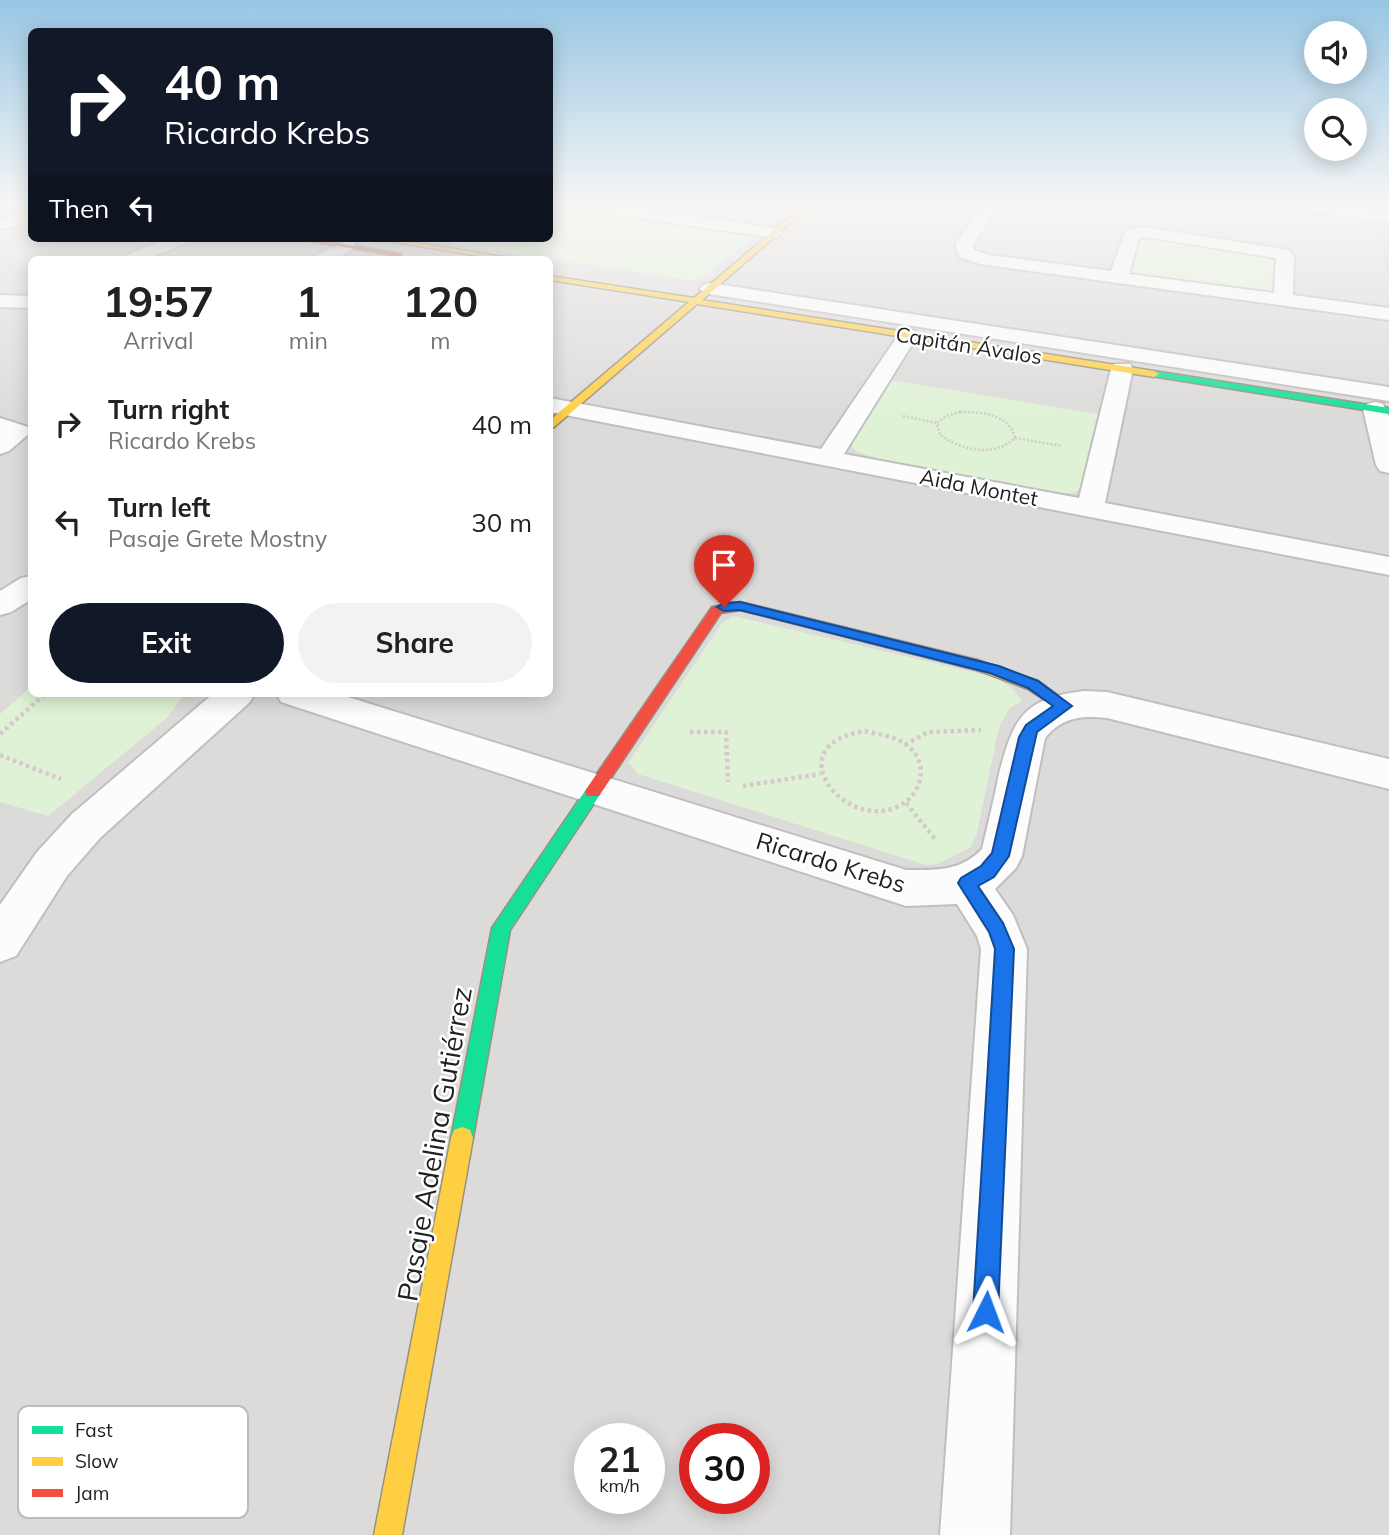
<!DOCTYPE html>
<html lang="en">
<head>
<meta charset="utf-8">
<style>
	:root { --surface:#fff; --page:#f2f2f2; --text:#202124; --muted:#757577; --accent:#111827 }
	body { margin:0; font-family:Mulish,sans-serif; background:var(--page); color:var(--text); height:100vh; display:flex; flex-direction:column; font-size:26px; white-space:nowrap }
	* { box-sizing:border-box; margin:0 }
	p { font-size:23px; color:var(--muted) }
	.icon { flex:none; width:38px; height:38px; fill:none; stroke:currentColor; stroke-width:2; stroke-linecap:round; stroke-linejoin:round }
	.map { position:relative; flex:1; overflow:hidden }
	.panel { position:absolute; left:28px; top:256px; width:525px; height:441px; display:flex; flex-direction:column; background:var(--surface); border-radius:10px; box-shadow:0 4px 18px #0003 }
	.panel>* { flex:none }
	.guide { position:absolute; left:28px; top:28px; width:525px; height:214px; border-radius:10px; box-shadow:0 4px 18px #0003; background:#111827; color:#fff; overflow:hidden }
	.controls { position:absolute; left:1304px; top:21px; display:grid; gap:14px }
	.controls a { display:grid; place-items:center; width:63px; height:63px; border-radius:50%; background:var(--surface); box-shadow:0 4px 18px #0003; font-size:35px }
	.speed { position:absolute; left:574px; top:1423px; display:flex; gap:14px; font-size:35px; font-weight:700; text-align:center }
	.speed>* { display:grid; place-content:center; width:91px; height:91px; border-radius:50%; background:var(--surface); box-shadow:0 4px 18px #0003; line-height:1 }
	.speed small { font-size:18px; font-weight:400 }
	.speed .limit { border:10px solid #d22; background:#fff; color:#111 }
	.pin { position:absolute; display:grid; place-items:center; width:60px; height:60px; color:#fff; margin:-72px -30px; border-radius:50% 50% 50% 0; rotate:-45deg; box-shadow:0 0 7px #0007 }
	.pin .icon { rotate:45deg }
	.me { position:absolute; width:77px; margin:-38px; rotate:3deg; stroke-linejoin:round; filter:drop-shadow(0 0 5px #0008) }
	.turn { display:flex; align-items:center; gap:24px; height:147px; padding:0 21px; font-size:32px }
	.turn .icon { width:91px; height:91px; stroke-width:2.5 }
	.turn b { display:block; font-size:49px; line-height:60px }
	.then { display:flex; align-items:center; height:66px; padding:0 21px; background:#0003; gap:14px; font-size:26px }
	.eta { display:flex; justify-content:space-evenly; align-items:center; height:119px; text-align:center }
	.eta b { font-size:42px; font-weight:700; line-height:49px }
	.button { display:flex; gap:14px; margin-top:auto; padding:14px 21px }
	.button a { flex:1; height:80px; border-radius:42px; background:var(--accent); color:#fff; font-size:28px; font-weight:700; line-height:80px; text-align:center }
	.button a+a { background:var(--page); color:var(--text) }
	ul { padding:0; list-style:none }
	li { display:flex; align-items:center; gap:21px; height:98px; padding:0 21px }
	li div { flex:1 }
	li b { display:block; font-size:26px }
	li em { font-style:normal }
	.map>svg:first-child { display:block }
	.residential { fill:#dddada; fill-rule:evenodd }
	.construction { fill:#d7d2ca }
	.park { fill:#dff2d5 }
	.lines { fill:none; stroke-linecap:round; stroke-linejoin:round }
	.street-casing { stroke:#c1bfbe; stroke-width:4 }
	.fast-casing { stroke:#989180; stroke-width:3 }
	.slow-casing { stroke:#989180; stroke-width:3 }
	.jam-casing { stroke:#989180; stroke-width:3 }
	.path-far2 { stroke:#d7c8cb; stroke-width:2; stroke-dasharray:2 2; stroke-linecap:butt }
	.path-far1 { stroke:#d7c8cb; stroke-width:2.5; stroke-dasharray:2 2; stroke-linecap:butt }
	.path { stroke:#d7c8cb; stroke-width:4.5; stroke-dasharray:3.5 3.5; stroke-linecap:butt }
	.street { fill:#fcfcfc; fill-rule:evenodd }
	.fast { fill:#16e098; fill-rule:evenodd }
	.slow { fill:#ffcf43; fill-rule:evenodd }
	.jam { fill:#f24e42; fill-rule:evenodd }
	.route { fill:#1a73e8; stroke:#114b97; stroke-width:2 }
	.labels { text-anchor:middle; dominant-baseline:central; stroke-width:5; stroke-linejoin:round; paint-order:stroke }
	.far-street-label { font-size:21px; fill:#1f1f1f; stroke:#fff }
	.street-label { font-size:24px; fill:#1f1f1f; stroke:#fff }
	.near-street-label { font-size:28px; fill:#1f1f1f; stroke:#fff }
	.key { fill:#fff; stroke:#bcbcbc; stroke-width:2 }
	.key-label { font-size:19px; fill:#1f1f1f }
</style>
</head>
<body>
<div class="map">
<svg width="1389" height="1535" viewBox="0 0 1389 1535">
	<rect width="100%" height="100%" fill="#eeeae8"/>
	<path class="residential" d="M0 204H31L32 238H550V204H1369L1389 280V1535H0ZM32 259H550V693H32ZM590 1438H649V1498H590ZM695 1438H754V1498H695Z"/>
	<path class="construction" d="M1369 204H1389V280Z"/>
	<path class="park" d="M550 204H589L582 209 739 230 753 238 703 277 695 281 414 238H550Z
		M1141 234 1276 257 1275 291 1270 293 1141 277 1132 274 1129 269Z
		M891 380 1104 415 1083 489 1072 493H1062L880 459 855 451 851 444Z
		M733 616 998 678 1014 690 1022 701 1010 708 999 727 977 833 971 847 938 864 926 865 638 774 628 763 722 623Z
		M31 687 32 693H183V696L167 718 48 816 0 802V714Z"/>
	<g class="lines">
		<g class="street-casing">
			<path id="street" d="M588 204H607L775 228 783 233 775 238 594 212 588 210 586 207Z
				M984 204H1000L973 245 974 250 989 255 1111 271 1126 230 1146 227 1282 249 1288 250 1294 257 1293 295 1389 308V320L980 264 960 257 955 245ZM1146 237 1276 258 1274 293 1129 274 1139 238Z
				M1277 204H1324L1389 212V222L1285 209Z
				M32 211V221L0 229V219Z
				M168 238H192L189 242 147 259H123L126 255Z
				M347 241 353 242 356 246C343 259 330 259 313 259L316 255Z
				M710 283 1389 387V401L703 293 700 289 703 285Z
				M0 295 32 296V308L0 307Z
				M908 329 915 331 918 335 844 454 1079 498 1111 369 1114 364H1130L1133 369 1105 503 1389 557V575L550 412V398L821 449 901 331Z
				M1375 402 1383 404 1389 416V473L1380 471 1376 465 1363 409 1367 404Z
				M0 418 28 427 31 432 9 451 0 454Z
				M32 576V599L11 612 0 615V591L21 578Z
				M1084 691 1107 692 1389 759V789L1107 718C1082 715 1062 717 1045 738L1022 856 1016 868 995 889 1013 915 1027 949 1010 1535H940L981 949 977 936 957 904 906 906 281 702 276 693H335L906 870C936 870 960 872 982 849 988 824 994 799 999 774 1013 719 1023 698 1084 691Z
				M214 693H255L250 702 100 838 67 876 16 956 0 962V905L37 852 72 814Z"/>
		</g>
		<g class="fast-casing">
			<path id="fast" d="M1154 371 1389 408V414L1151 376V372Z
				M593 786 599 788 601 792 599 796 510 930 473 1138 470 1146 462 1149 454 1146 451 1138 492 928 587 788Z"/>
		</g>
		<g class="slow-casing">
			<path id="slow" d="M805 204H812L702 300 1154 371 1159 374 1154 377 697 304 554 427 550 428V420L689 302 550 280V276L694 298Z
				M370 238H387L516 259H498Z
				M977 660 1038 681 1072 706 1065 711 1060 710 1028 689 972 668 970 665 972 662Z
				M462 1127 470 1130 473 1138 402 1535H374L451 1138 454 1130Z"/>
		</g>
		<g class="jam-casing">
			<path id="jam" d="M289 238H306L402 254 398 256Z
				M740 602 977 660 984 665 977 670 740 610 721 613 599 796H587L585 792 587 788 712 607Z"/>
		</g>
		<path class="path-far2" d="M550 210 563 212
			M550 219 561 213
			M550 234 568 242"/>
		<path class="path-far1" d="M960 412C981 412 1009 413 1015 438 993 458 962 450 940 435L937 423 946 416Z
			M903 416 937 423
			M1015 438 1062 446"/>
		<path class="path" d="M865 731C875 734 887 735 896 739 930 753 928 792 897 807 844 831 775 745 865 731Z
			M690 732H726L728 782
			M0 734 46 693
			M905 745 928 732 981 730
			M0 755 61 779
			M743 786 820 774
			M906 803 936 840"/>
		<use href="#street" class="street"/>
		<use href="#fast" class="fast"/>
		<use href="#slow" class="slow"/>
		<use href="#jam" class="jam"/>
	</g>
	<linearGradient id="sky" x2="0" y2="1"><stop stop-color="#97c6e3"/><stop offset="0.49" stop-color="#f7f6f5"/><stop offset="1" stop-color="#f7f6f5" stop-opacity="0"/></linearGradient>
	<rect width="1389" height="419" fill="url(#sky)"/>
	<path class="route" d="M740 602 999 666 1038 681 1072 706 1037 732 1009 856 994 877 978 886 1003 923 1014 949 998 1312 995 1321 986 1324 977 1321 973 1312 995 949 989 932 958 883 961 878 981 866 992 853 1019 737 1026 725 1053 706 1028 688 990 673 740 610 724 611 717 607 724 603Z"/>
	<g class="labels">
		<g class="far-street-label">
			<text transform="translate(969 345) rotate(9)">Capitán Ávalos</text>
			<text transform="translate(979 487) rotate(11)">Aida Montet</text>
		</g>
		<g class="street-label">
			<text transform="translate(831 862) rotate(17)">Ricardo Krebs</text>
		</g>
		<g class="near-street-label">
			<text transform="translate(434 1144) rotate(-80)">Pasaje Adelina Gutiérrez</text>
		</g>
	</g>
	<rect x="18" y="1406" width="230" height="112" rx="10" class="key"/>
	<rect x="32" y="1426" width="31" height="8" fill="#16e098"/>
	<rect x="32" y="1457" width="31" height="9" fill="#ffcf43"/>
	<rect x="32" y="1489" width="31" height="8" fill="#f24e42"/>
	<g class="key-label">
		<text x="75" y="1437">Fast</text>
		<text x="75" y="1468">Slow</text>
		<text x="75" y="1500">Jam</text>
	</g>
</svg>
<div class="controls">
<a><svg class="icon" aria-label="sound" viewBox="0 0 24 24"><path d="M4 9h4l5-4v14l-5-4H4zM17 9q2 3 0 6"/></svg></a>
<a><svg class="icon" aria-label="search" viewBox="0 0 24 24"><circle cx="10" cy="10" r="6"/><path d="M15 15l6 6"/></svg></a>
</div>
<div class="speed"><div>21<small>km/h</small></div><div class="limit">30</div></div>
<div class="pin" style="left:724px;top:607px;background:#d93025"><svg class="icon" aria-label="arrive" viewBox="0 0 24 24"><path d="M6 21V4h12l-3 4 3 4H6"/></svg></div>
<svg class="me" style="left:986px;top:1312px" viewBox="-20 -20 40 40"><path d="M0-17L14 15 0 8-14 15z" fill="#1a73e8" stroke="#fff" stroke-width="4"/></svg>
<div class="guide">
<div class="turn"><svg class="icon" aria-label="right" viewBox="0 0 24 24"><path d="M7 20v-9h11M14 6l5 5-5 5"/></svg><div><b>40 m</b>Ricardo Krebs</div></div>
<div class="then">Then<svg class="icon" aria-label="left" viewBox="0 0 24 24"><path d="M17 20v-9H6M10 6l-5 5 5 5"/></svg></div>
</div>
<section class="panel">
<div class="eta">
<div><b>19:57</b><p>Arrival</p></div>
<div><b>1</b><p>min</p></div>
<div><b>120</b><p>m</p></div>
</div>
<ul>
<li><svg class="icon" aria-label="right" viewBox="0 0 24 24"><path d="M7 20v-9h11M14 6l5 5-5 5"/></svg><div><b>Turn right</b><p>Ricardo Krebs</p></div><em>40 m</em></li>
<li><svg class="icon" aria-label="left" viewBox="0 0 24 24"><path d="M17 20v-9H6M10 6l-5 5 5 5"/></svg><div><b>Turn left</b><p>Pasaje Grete Mostny</p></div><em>30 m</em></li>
</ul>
<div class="button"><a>Exit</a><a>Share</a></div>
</section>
</div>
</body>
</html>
